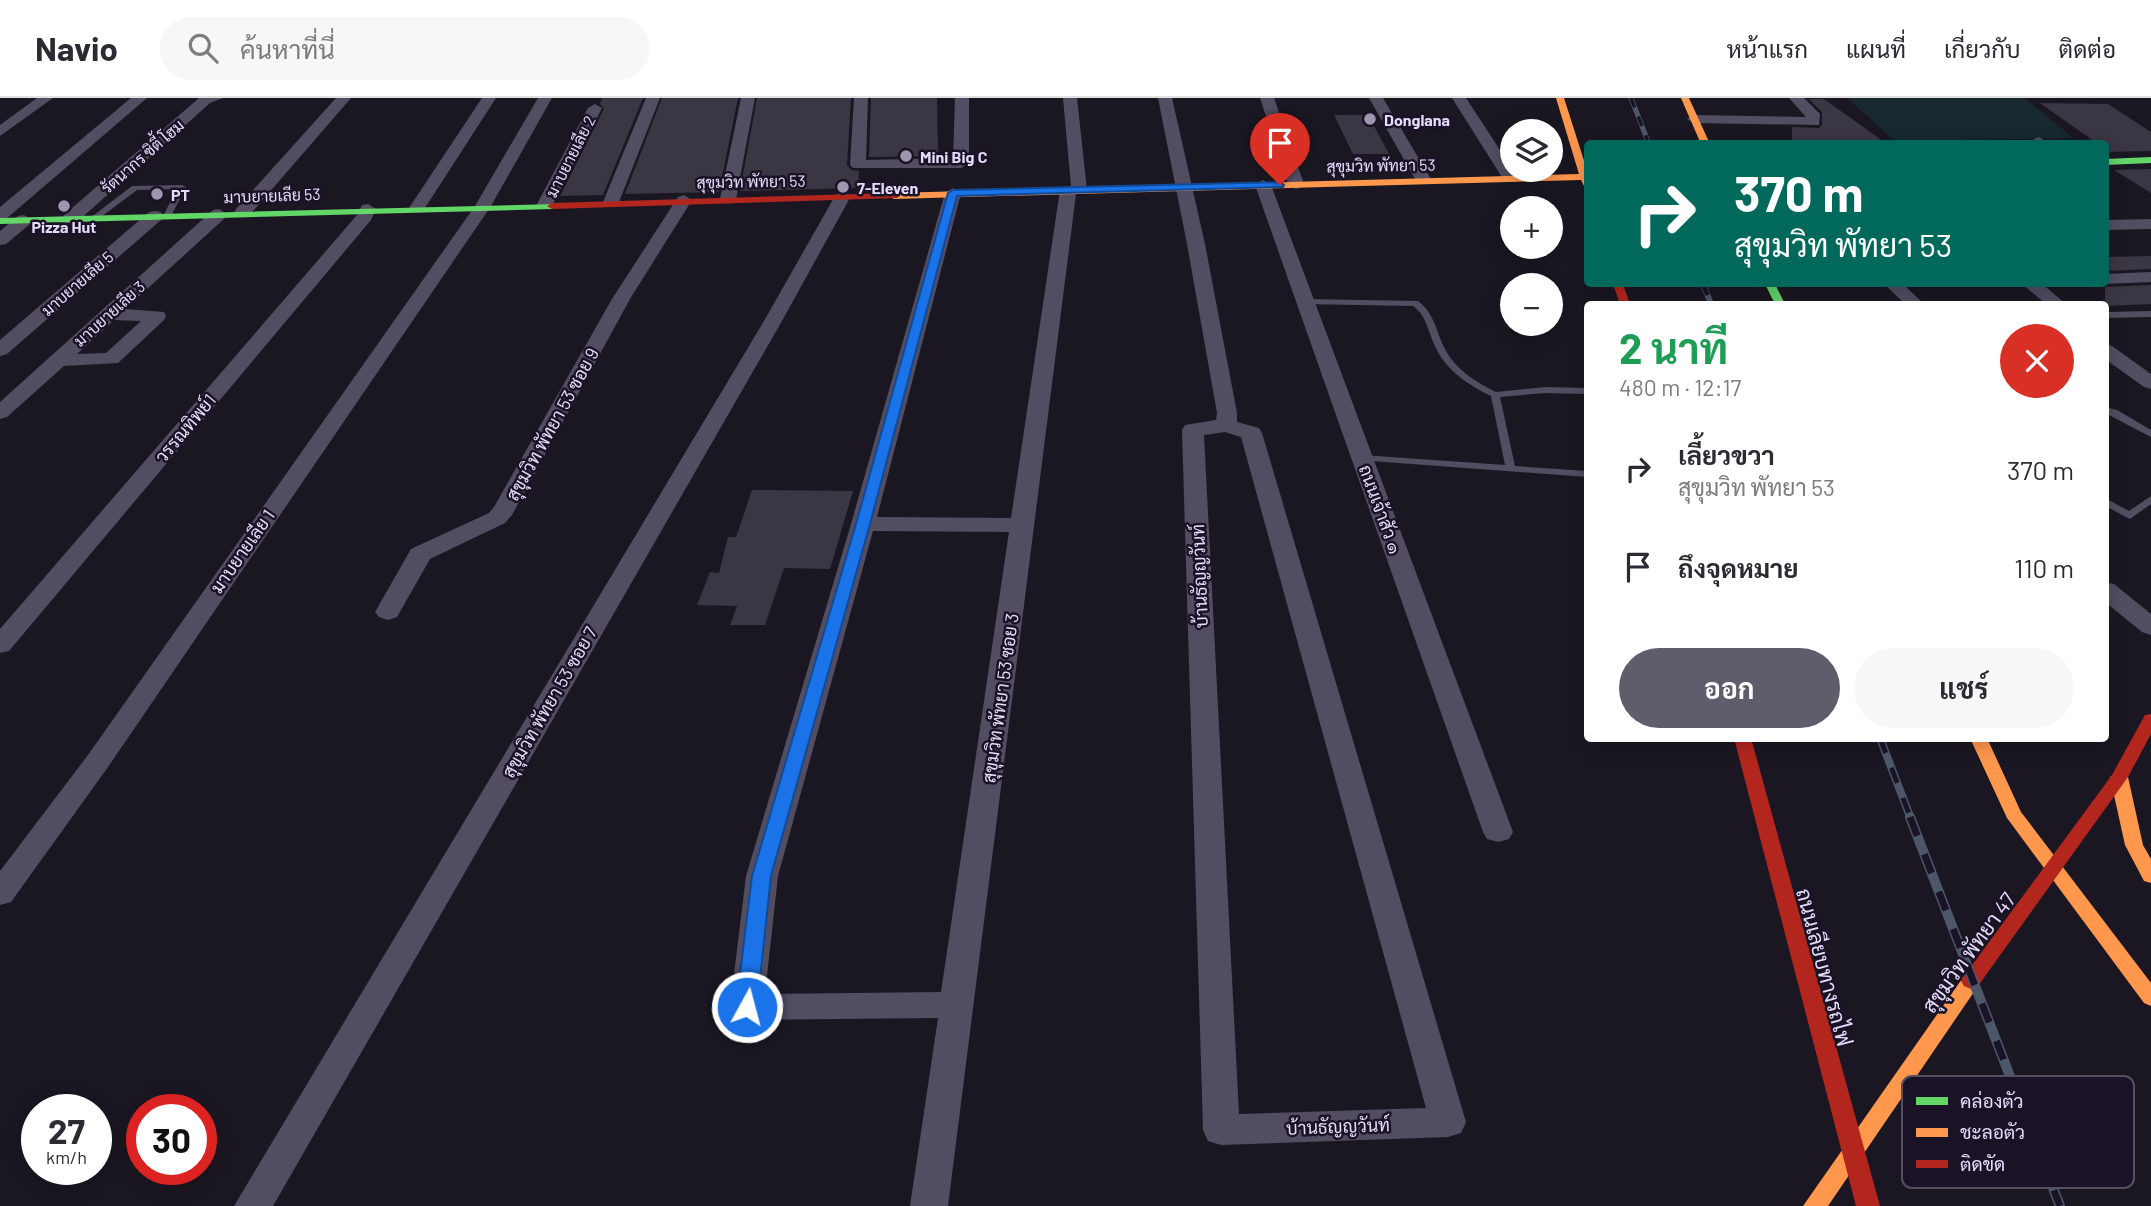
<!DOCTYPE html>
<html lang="th">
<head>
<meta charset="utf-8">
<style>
	:root { --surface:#fff; --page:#f7f7f7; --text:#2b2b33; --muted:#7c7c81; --line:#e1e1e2; --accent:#5f5c6b }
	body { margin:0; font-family:Barlow,Sarabun,sans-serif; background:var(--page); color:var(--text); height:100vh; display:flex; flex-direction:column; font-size:26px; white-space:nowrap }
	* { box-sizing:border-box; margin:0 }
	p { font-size:23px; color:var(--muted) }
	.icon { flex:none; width:38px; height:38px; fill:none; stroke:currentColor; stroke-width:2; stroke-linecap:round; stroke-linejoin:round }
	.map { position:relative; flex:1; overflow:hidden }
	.details { position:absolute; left:1584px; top:203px; width:525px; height:441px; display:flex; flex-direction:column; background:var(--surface); border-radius:7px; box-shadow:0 4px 18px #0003 }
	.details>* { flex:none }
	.hud { position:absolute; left:1584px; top:42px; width:525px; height:147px; border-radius:7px; box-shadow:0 4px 18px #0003; background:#00695c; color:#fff; overflow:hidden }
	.controls { position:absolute; left:1500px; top:21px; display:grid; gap:14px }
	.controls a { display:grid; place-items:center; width:63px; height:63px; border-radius:50%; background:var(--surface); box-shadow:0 4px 18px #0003; font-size:35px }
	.speed { position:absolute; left:21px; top:996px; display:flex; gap:14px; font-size:35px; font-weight:700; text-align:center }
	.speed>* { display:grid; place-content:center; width:91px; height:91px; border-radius:50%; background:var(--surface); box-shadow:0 4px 18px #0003; line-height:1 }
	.speed small { font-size:18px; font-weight:400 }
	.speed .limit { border:10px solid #d22; background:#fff; color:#111 }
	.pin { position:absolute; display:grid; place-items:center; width:60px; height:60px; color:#fff; margin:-72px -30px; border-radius:50% 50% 50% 0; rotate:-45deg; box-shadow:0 0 7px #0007 }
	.pin .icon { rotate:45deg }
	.me { position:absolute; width:77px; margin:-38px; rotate:7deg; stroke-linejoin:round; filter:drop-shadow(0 0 5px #0008) }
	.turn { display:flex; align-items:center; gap:24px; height:147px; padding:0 35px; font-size:32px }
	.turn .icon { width:91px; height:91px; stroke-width:2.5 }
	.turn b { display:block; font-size:49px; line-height:60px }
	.round { display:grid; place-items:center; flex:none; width:74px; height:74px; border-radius:37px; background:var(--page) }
	.headline { display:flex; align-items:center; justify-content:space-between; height:119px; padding:0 35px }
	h1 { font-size:42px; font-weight:700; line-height:52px; color:#1e9e55 }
	.action { display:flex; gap:14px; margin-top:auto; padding:14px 35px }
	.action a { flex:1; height:80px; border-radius:42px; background:var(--accent); color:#fff; font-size:28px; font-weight:700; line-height:80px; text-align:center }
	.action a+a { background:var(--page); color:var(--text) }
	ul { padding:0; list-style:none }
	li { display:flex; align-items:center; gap:21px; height:98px; padding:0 35px }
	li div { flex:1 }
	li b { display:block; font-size:26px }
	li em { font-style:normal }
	header { display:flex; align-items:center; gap:42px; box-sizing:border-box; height:98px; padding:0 35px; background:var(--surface); border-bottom:2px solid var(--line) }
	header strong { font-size:33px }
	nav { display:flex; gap:38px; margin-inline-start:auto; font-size:24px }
	.search { width:490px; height:63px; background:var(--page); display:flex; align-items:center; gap:18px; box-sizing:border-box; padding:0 24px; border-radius:38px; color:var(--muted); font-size:26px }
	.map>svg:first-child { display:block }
	.green { fill:#17292e }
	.building { fill:#3b3643 }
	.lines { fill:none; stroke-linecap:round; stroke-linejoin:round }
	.lane { fill:#524d61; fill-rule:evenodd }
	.street { fill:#524d61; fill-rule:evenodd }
	.fast { fill:#63d668; fill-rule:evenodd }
	.slow { fill:#ff974d; fill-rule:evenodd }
	.jam { fill:#b3261e; fill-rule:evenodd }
	.rail-far3-casing { stroke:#4c586a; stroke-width:5 }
	.rail-far2-casing { stroke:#4c586a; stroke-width:6 }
	.rail-far1-casing { stroke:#4c586a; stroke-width:8 }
	.rail-casing { stroke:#4c586a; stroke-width:10 }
	.rail-far3 { stroke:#1a1326; stroke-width:3.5; stroke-dasharray:10; stroke-linecap:butt }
	.rail-far2 { stroke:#1a1326; stroke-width:4.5; stroke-dasharray:12; stroke-linecap:butt }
	.rail-far1 { stroke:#1a1326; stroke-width:5; stroke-dasharray:16; stroke-linecap:butt }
	.rail { stroke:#1a1326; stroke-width:7; stroke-dasharray:20; stroke-linecap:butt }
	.route { fill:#1a73e8; stroke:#114b97; stroke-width:2 }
	.poi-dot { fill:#9e97af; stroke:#1a1326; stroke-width:2.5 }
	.labels { text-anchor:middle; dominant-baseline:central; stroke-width:5; stroke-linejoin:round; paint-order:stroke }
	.far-poi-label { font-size:16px; font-weight:bold; fill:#e5dcfb; stroke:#1a1326; text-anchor:start }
	.far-street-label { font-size:16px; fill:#e5dcfb; stroke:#1a1326 }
	.street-label { font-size:18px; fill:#e5dcfb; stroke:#1a1326 }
	.near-street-label { font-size:21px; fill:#e5dcfb; stroke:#1a1326 }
	.key { fill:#1a1326; stroke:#574f66; stroke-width:2 }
	.key-label { font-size:19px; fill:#e5dcfb }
</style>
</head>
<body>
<header>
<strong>Navio</strong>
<div class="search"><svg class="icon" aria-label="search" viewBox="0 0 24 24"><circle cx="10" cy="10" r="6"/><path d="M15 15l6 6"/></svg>ค้นหาที่นี่</div>
<nav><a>หน้าแรก</a><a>แผนที่</a><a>เกี่ยวกับ</a><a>ติดต่อ</a></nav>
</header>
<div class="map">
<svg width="2151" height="1108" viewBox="0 0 2151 1108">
	<rect width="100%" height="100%" fill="#1b1722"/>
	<path class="green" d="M1847 0H2025L2073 40 1895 43Z"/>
	<path class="building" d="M602 0H643L603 97 560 98 604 11 600 6Z
		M662 0H738L719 94 625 96Z
		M757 0H851L847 67 851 72 859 73 858 90 740 93Z
		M871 0H937L938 58 869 59Z
		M1809 1H1824L1887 46H1792V29L1819 30 1822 27V14Z
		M2040 5 2108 6 2151 34V53L2105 54V46H2069L2067 44H2095Z
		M1334 17H1368L1389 56H1353Z
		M2151 71V95L2114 72Z
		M2151 158V171L2105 173V159Z
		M2151 187V206L2105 208V189Z
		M752 392 853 393 830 471 784 470 765 527H730L737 508 697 507 710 474 719 475 728 439H736Z"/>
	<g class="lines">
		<path class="lane" d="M182 87 186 89 170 120 163 118 177 91 137 92 97 122 90 120 132 88Z
			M1306 201 1418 203C1435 216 1436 234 1445 251 1456 272 1476 284 1496 294L1545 289 1587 290V296L1545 295 1500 299 1515 368 1587 373V379L1358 362V358L1362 357 1505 367 1491 298C1467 286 1445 272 1434 246 1428 232 1426 217 1413 208L1303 206V202Z
			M2151 213V219L2105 220V214Z
			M2105 309 2117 312 2151 332V339L2105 315Z
			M2151 398V406L2130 421 2105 408V400L2129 413Z"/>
		<path class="street" d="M37 0H53L0 38V27Z
			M131 0H147L6 121 0 122V109Z
			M199 0H223L210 5 76 125H64L62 121 64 117Z
			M336 0H351L248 119H236L234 115 236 111Z
			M482 0H496L423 113H411L409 110Z
			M538 0H552L491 108 108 669 11 804 0 807V773L88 657 475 108Z
			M646 0H660L619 104 617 107H605L603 104Z
			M741 0H755L736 101 728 106 720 101Z
			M854 0H868L866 62 953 60 955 0H969V65L961 70H853L850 67Z
			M1063 0H1077L1087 92 1085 95 1076 96 948 1108H910L938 920 747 922 735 918 730 909 746 778 851 426 945 95 953 90 961 95 877 419 1011 420 1060 92 1062 89 1071 88ZM873 433 1009 434 941 894 765 896 778 778Z
			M1158 0H1172L1205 146 1237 315V324L1259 330 1262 335 1466 1024 1461 1035 1448 1039 1221 1047 1208 1043 1203 1032 1182 332 1185 327 1216 322 1217 315 1187 146ZM1225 334 1241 339 1426 1010 1239 1016 1204 337Z
			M1260 0H1274L1304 86 1302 89 1296 91 1288 86Z
			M1369 0H1383L1432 83 1430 86H1418Z
			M1452 0H1466L1519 81 1517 84H1505Z
			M1789 0H1804L1820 16 1819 27 1694 25 1687 21 1694 17 1806 19Z
			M595 6 602 10 553 106 545 111 539 109 537 106 588 10Z
			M2039 39 2049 46H2033L2034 41Z
			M1263 82 1271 87 1513 734 1509 741 1498 744 1487 741 1483 734 1255 87Z
			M843 93 851 98 782 223 273 1108H234L764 223 835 98Z
			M684 97 692 102 630 201 512 417 505 425 430 461 397 519 388 522 379 519 375 514 411 451 489 415 494 409 612 201 678 99Z
			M368 106 376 111 371 122 9 553 0 555V531L357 117 362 107Z
			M219 111 227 116 225 120 125 211 164 214 166 218 164 222 118 265 64 268 7 319 0 321V304L213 112ZM114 222 141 223 106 255 77 256Z
			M155 113 161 114 163 118 161 122 7 256 0 258V242L149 114Z
			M24 117 32 122 30 126 6 146 0 147V133L18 118Z
			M2151 121V131L2105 132V122Z
			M2151 174V184L2105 186H2101H2105V176Z
			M1884 186H1903L1924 206H1905Z
			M2022 186H2042L2066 206H2046Z
			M2105 246 2112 248 2151 276V291L2144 289 2105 261Z
			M2105 484 2114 486 2151 516V537L2142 534 2105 504Z"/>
		<path class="fast" d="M2151 59V65L2105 67V61Z
			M555 106V110L552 111 0 126V120Z
			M1765 186H1775L1785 206H1775Z"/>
		<path class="slow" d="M1556 0H1564L1587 72V89L1584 88 1581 82 894 101 889 98 894 95 1579 76Z
			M1681 0H1689L1710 46H1701Z
			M1970 640H1987L2021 714 2151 885V908L2144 905 2007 720Z
			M2119 673 2128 679 2143 747 2151 761V785L2144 783 2125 747 2110 679Z
			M1971 875 1978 878 1981 883 1978 888 1828 1108H1803L1964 878Z"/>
		<path class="jam" d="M894 95 899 98 897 100 552 111 547 108 552 105Z
			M1613 186H1623L1630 206H1620Z
			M2151 616V636L2128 679 1978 888 1971 891 1964 888 1961 883 1964 878 2112 677 2145 617Z
			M1734 640H1751L1880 1108H1856Z"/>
		<g class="rail-far3-casing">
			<path id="rail-far3" d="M1631 0 1649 46"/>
		</g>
		<g class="rail-far2-casing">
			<path id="rail-far2" d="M1703 186 1711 206"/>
		</g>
		<g class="rail-far1-casing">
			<path id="rail-far1" d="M1880 640 1911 721"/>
		</g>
		<g class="rail-casing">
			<path id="rail" d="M1910 719 2060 1108"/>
		</g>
		<use href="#rail-far3" class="rail-far3"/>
		<use href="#rail-far2" class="rail-far2"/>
		<use href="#rail-far1" class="rail-far1"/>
		<use href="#rail" class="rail"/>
	</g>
	<path class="route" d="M1280 84 1284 87 1283 89 957 98 870 426 771 778 757 909 754 915 747 917 739 915 736 909 752 778 856 426 948 95 953 92Z"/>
	<g class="poi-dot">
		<circle cx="1370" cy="21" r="7"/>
		<circle cx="906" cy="58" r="7"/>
		<circle cx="843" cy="89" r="7"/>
		<circle cx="157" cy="96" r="7"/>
		<circle cx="64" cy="108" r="7"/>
	</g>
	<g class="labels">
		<g class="far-poi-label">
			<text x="1384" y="21">Donglana</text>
			<text x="920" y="58">Mini Big C</text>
			<text x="857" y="89">7-Eleven</text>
			<text x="171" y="96">PT</text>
			<text x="64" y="128" text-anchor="middle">Pizza Hut</text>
		</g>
		<g class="far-street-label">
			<text transform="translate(142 58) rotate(-41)">รัตนากร ซิตี้ โฮม</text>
			<text transform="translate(570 58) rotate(-63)">มาบยายเลีย 2</text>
			<text transform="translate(1381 67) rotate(-1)">สุขุมวิท พัทยา 53</text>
			<text transform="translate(751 83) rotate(-1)">สุขุมวิท พัทยา 53</text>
			<text transform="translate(272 97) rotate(-2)">มาบยายเลีย 53</text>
			<text transform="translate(77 185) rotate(-41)">มาบยายเลีย 5</text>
			<text transform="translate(109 215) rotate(-42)">มาบยายเลีย 3</text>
		</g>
		<g class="street-label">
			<text transform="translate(552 326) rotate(-61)">สุขุมวิท พัทยา 53 ซอย 9</text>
			<text transform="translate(185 330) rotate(-50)">วรรณทิพย์1</text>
			<text transform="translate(1381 411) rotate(70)">ถนนเจ้าสัว ๑</text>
			<text transform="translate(242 453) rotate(-55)">มาบยายเลีย 1</text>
			<text transform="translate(1199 478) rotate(-92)">บ้านธัญญวันท์</text>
			<text transform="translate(1000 600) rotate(-82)">สุขุมวิท พัทยา 53 ซอย 3</text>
			<text transform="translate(549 604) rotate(-60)">สุขุมวิท พัทยา 53 ซอย 7</text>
			<text transform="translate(1338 1028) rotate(-2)">บ้านธัญญวันท์</text>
		</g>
		<g class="near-street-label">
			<text transform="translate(1968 854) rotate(-54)">สุขุมวิท พัทยา 47</text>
			<text transform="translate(1825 869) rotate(75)">ถนนเลียบทางรถไฟ</text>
		</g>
	</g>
	<rect x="1902" y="978" width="232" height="112" rx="10" class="key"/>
	<rect x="1916" y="999" width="32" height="8" fill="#63d668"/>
	<rect x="1916" y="1030" width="32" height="9" fill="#ff974d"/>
	<rect x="1916" y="1062" width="32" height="8" fill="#b3261e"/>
	<g class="key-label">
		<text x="1960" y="1010">คล่องตัว</text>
		<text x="1960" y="1041">ชะลอตัว</text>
		<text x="1960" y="1073">ติดขัด</text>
	</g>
</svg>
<div class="controls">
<a><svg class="icon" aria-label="layers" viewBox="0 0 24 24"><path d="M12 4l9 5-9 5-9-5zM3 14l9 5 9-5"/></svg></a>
<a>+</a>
<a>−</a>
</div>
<div class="speed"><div>27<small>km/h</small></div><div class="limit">30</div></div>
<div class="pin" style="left:1280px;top:87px;background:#d93025"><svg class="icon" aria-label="arrive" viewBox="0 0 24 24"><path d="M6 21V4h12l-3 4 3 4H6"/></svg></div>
<svg class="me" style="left:747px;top:909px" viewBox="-20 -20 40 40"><circle r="17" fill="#1a73e8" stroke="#fff" stroke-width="3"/><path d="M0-11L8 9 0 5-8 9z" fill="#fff"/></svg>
<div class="hud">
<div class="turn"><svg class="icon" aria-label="right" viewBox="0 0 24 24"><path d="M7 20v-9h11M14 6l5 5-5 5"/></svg><div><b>370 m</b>สุขุมวิท พัทยา 53</div></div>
</div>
<section class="details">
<div class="headline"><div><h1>2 นาที</h1><p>480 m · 12:17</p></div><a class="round" style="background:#d93025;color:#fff"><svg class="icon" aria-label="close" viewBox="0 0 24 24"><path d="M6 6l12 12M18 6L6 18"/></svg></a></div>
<ul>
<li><svg class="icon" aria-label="right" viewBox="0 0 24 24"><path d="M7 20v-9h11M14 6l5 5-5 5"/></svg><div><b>เลี้ยวขวา</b><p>สุขุมวิท พัทยา 53</p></div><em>370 m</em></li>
<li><svg class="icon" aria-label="arrive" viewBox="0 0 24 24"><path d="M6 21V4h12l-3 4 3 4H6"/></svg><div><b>ถึงจุดหมาย</b></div><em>110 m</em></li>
</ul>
<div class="action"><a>ออก</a><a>แชร์</a></div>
</section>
</div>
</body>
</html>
